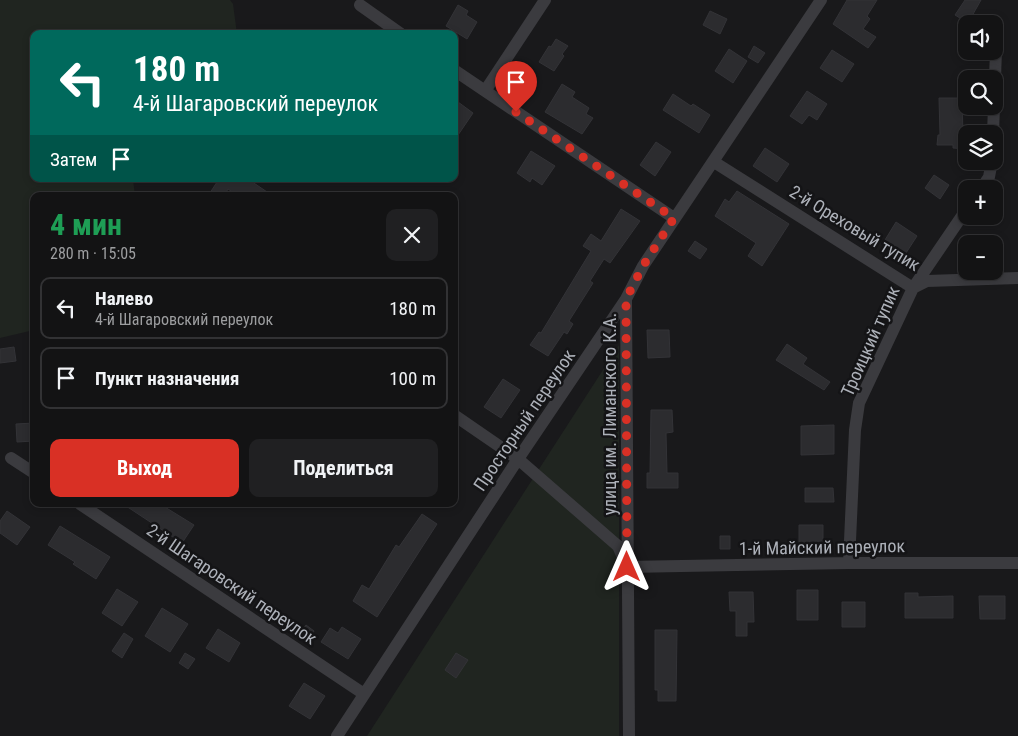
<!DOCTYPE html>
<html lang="ru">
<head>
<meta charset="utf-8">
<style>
	:root { --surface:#131314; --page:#202022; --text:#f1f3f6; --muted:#9d9ea0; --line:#323234; --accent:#d93025 }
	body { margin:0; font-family:"Roboto Condensed",sans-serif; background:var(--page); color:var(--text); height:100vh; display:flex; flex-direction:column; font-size:19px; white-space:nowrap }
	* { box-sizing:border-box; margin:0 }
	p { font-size:16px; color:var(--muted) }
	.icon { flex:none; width:28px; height:28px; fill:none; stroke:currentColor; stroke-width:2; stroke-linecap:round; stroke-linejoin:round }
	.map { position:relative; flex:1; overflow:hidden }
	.details { position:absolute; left:30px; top:192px; width:428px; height:315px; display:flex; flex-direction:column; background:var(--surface); border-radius:10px; box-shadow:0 2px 8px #0003,0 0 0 1px var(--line) }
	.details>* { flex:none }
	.banner { position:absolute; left:30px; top:30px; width:428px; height:152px; border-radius:10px; box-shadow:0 2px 8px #0003,0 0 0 1px var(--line); background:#00695c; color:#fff; overflow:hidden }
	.buttons { position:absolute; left:958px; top:15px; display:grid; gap:10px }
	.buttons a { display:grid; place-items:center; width:45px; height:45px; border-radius:10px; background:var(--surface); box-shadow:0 2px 8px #0003,0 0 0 1px var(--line); font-size:25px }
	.pin { position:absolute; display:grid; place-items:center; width:42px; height:42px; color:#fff; margin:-51px -21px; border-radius:50% 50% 50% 0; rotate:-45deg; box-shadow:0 0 5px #0007 }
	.pin .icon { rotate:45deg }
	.me { position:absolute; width:55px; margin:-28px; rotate:0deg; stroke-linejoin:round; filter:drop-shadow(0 0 4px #0008) }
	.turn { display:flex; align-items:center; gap:18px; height:105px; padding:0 20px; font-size:22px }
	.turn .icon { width:65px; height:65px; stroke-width:2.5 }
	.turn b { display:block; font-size:35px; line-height:42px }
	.then { display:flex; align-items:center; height:48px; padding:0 20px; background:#0003; gap:10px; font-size:19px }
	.round { display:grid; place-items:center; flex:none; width:52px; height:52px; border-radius:10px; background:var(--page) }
	.headline { display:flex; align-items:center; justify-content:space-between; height:85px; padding:0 20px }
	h1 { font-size:30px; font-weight:700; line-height:38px; color:#1e9e55 }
	.button { display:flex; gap:10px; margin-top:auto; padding:10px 20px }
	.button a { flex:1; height:58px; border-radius:10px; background:var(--accent); color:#fff; font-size:20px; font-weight:700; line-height:58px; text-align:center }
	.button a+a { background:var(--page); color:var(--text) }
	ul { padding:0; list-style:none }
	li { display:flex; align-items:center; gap:15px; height:62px; margin:0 10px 8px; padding:0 10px; border:2px solid var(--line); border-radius:10px }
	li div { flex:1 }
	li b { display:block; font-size:19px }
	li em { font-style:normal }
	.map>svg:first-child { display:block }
	.green { fill:#202520 }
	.building { fill:#2c2c2f; stroke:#333337 }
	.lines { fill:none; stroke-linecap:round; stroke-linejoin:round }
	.street { stroke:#3b3b3f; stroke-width:12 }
	.route { stroke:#d93025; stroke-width:9; stroke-dasharray:0 16.2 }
	.labels { text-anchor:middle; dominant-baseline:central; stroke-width:5; stroke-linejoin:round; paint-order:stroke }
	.street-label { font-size:18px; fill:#adb1b9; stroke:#141416 }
</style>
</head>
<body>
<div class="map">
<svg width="1018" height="736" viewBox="0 0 1018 736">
	<rect width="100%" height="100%" fill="#19191b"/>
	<path class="green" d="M0 0H230L233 4 237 34H34V179H133L135 196H34V330L0 338Z
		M619 345V736H367Z"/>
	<path class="building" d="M847 0H877L867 16 870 19 863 29 876 37 868 48 833 24Z
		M965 0H981L968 23 955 15Z
		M458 5 468 11 466 15 477 22 467 39 446 26Z
		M710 11 727 19 720 34 703 25Z
		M556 39 568 46 562 54 564 56 554 71 539 62 549 46 551 47Z
		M754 46 765 53 758 63 748 57Z
		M729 49 747 61 733 83 715 71Z
		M832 50 854 64 842 82 820 68Z
		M516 68 530 76 520 91 507 83Z
		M562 84 575 92 572 97 589 108 586 114 593 118 582 134 545 112Z
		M807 91 827 104 817 120 809 115 802 124 790 116Z
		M673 94 691 106 693 104 710 115 699 133 663 110Z
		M939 98H962L963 136H966V149L953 148V145H937L938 135H940Z
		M454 99 473 113 454 141Z
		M656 142 671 152 655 176 640 165Z
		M765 148 789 164 777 182 753 166Z
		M531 151 555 166 542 185 532 178 530 182 517 173Z
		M934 175 949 185 940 199 925 188Z
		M213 179H248L273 196H238L228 189 224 196H208L217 182Z
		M737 191 789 224 762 266 748 256 756 243 715 216 725 199 729 202Z
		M621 209 640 221 610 263 604 259 590 281 593 283 569 321 573 324 567 334 564 332 548 356 530 345 539 332 541 333 591 251 583 246 591 234 601 241Z
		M896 222 917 236 906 253 885 240Z
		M695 241 707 249 700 259 688 251Z
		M647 330H669L670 357 648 358Z
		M787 344 807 358 803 364 830 382 824 390 776 360Z
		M14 347 16 361 0 363V349Z
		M503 379 520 390 501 418 484 407Z
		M651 410H672L673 432 666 433 667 473H678V488H647V473H650Z
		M34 423V441L17 442 16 424Z
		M834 425V454L801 455V426Z
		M805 488H833L834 502H805Z
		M123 504H160L194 525 182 543Z
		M7 511 30 527 17 545 0 533V521Z
		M422 514 437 524 377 617 353 601 362 585 369 589 396 545 399 547Z
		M799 525H823V543H799Z
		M60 526 110 557 96 579 73 564 75 562 48 545Z
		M720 536H730V549H720Z
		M117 589 138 602 122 626 102 613Z
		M797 590H818V620H797Z
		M729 592H753L754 622H747V636H736V611H730Z
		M905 593H918V597L953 596V618H905Z
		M979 596H1005V619H980Z
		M842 602H865V627H842Z
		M162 608 188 624 170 652 145 636Z
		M306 625 314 631 308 641 299 635Z
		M342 627 361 639 348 659 321 642 330 628 338 633Z
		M218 629 240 643 229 662 206 648Z
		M655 630H677L676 701H658V690H655Z
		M124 633 133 639 122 658 112 651Z
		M185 653 195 659 188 669 179 663Z
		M456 653 468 660 456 678 445 670Z
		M304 683 325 696 310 719 289 706Z"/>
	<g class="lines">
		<path class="street" d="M360 5 401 34
			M454 70 674 218
			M485 91 545 0
			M993 134 996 50
			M714 162 913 288 927 281 1018 278
			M981 189 989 177 992 161
			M454 415 518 459 618 546 627 567 849 563H1018
			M11 458 34 473
			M80 504 364 694
			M849 563 855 430 859 403 913 288 966 210
			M337 736 518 459 626 299
			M629 736 626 299 643 266 821 0"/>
	</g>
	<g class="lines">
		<path class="route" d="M516 112 674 218 643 266 626 299 627 567"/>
	</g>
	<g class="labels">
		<g class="street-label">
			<text transform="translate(855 228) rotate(31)">2-й Ореховый тупик</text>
			<text transform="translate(870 341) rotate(-66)">Троицкий тупик</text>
			<text transform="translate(609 414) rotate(-90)">улица им. Лиманского К.А.</text>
			<text transform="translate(524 420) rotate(-56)">Просторный переулок</text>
			<text transform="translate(822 547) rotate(-1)">1-й Майский переулок</text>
			<text transform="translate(232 584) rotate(34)">2-й Шагаровский переулок</text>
		</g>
	</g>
</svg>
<div class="buttons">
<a><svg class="icon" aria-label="sound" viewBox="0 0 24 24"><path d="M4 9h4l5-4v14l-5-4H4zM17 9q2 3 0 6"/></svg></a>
<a><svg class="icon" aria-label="search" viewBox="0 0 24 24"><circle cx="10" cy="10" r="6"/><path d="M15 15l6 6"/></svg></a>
<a><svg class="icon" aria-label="layers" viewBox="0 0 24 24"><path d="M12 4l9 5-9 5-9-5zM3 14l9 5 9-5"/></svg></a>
<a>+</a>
<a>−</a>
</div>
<div class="pin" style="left:516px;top:112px;background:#d93025"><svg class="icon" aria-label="arrive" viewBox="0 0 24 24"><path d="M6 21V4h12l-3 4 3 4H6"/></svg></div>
<svg class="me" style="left:627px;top:567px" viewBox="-20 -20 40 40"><path d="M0-17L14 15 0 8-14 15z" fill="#d93025" stroke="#fff" stroke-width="4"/></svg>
<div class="banner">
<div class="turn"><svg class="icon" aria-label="left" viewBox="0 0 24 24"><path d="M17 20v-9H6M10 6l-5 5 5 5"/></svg><div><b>180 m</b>4-й Шагаровский переулок</div></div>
<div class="then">Затем<svg class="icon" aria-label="arrive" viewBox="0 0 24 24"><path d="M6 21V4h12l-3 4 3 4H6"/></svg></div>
</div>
<section class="details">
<div class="headline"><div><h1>4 мин</h1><p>280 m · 15:05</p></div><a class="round"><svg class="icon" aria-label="close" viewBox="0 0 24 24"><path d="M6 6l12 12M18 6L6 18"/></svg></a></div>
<ul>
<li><svg class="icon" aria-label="left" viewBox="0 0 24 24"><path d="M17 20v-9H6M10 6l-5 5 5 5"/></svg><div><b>Налево</b><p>4-й Шагаровский переулок</p></div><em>180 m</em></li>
<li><svg class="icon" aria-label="arrive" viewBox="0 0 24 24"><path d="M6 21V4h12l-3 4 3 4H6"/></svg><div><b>Пункт назначения</b></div><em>100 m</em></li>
</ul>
<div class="button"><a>Выход</a><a>Поделиться</a></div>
</section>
</div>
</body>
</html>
